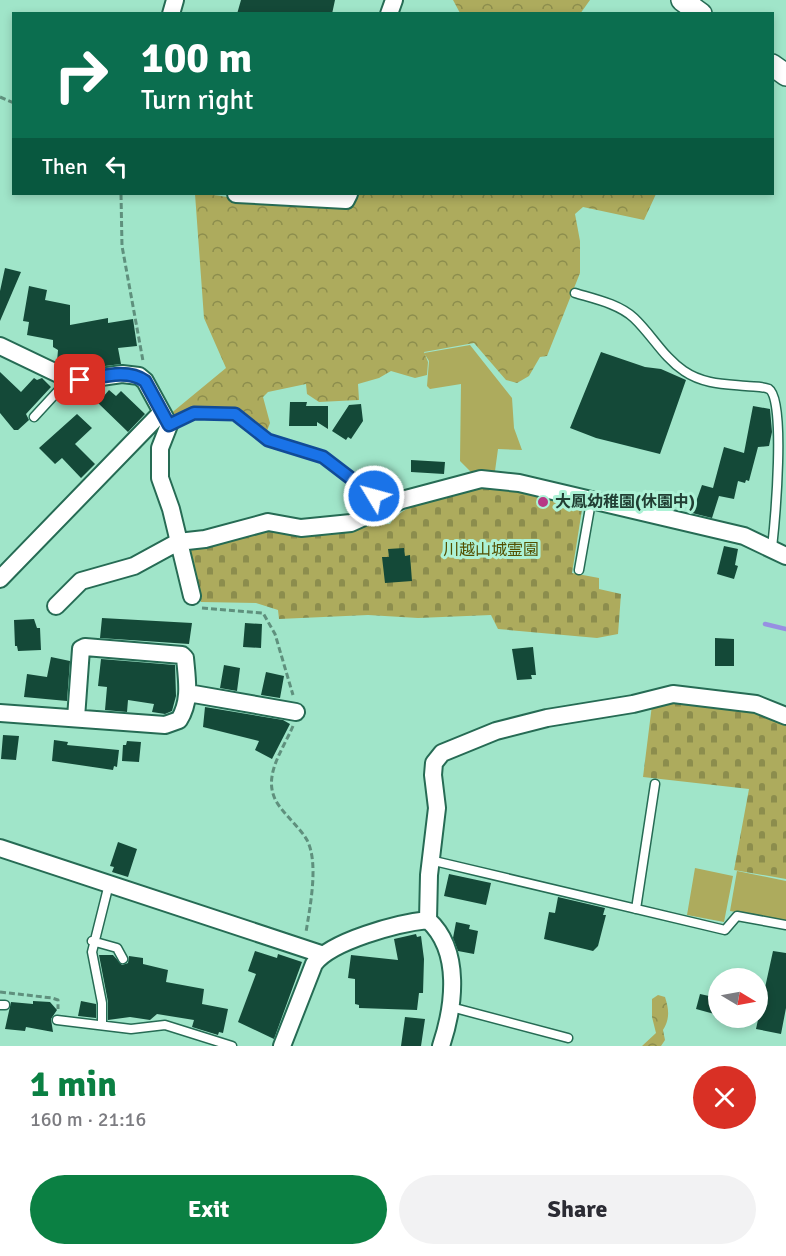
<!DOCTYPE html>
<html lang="en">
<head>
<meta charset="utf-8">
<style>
	:root { --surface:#fff; --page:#f2f2f3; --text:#2b2b33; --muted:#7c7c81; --accent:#0b8043 }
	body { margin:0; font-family:Signika,"Noto Sans JP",sans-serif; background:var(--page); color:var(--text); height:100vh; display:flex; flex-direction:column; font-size:22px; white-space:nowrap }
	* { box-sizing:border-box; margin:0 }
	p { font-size:20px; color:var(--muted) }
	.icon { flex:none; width:33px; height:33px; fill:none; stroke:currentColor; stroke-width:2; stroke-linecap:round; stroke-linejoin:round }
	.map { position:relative; height:1046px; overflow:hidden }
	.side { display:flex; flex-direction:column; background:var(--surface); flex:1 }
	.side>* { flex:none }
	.top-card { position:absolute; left:12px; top:12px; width:762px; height:183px; border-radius:0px; box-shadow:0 3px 9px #0003; background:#0b6e4f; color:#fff; overflow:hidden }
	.needle { width:39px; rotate:100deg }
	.controls { position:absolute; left:708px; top:968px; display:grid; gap:12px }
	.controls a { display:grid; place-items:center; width:60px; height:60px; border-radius:50%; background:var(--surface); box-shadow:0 3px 9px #0003; font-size:30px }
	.pin { position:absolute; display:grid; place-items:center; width:51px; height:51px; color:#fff; margin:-26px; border-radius:12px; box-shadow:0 3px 9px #0006 }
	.me { position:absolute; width:66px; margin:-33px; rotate:307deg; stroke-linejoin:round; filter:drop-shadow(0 0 4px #0008) }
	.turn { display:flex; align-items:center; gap:21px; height:126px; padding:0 30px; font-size:27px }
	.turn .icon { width:78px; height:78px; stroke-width:2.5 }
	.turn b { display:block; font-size:42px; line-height:51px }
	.then { display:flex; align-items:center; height:57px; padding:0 30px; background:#0003; gap:12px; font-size:22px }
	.round { display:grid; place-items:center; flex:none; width:63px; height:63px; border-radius:32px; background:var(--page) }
	.summary { display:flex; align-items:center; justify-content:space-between; height:102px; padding:0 30px }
	h1 { font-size:36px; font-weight:700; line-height:45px; color:var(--accent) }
	.button { display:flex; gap:12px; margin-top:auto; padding:12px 30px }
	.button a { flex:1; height:69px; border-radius:36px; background:var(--accent); color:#fff; font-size:24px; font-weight:700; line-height:69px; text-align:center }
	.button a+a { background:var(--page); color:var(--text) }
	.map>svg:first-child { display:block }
	.green { fill:#adab5d }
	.forest { fill:url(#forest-crowns) }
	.cemetery { fill:url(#cemetery-stones) }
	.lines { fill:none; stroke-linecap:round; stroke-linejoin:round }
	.stream { stroke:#978fe2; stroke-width:4.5 }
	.building { fill:#144938 }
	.service-casing { stroke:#266b54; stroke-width:11 }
	.minor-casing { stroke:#266b54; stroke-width:20 }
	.tertiary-casing { stroke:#266b54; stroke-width:24 }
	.path { stroke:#5f907d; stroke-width:3; stroke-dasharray:6 3; stroke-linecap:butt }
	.service { stroke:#fff; stroke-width:8 }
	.minor { stroke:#fff; stroke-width:16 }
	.tertiary { stroke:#fff; stroke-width:21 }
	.route-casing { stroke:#114b97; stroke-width:15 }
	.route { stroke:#1a73e8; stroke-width:10 }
	.poi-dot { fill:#b73885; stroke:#adf2d6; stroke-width:2 }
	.labels { text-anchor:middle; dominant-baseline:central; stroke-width:6; stroke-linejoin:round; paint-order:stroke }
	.poi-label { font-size:16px; font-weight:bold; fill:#213e33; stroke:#adf2d6; text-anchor:start }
	.park-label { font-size:16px; fill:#535000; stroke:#adf2d6 }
</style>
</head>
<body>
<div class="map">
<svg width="786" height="1046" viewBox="0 0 786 1046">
	<defs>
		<pattern id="forest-crowns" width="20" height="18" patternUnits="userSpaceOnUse" patternTransform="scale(1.5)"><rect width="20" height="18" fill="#adab5d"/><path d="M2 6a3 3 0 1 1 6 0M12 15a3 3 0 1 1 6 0" fill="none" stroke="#8c8d4d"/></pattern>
		<pattern id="cemetery-stones" width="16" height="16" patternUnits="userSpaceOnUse" patternTransform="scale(1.5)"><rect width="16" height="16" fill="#adab5d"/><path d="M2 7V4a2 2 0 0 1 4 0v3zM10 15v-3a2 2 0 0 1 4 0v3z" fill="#8c8d4d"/></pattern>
	</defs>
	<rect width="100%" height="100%" fill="#a0e5c9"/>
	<path class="green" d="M470 345 512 398 514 428 522 450 498 449 495 471 471 472 460 461 461 384 430 389 427 386 429 361 424 353Z
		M695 868 733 876 724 922 687 915Z
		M737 871 786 881V921L730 911Z"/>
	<path class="forest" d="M453 0H590L580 14 460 13Z
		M195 194C224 194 253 203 282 206 305 208 329 206 352 206L355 194H656L644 220 583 207 575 214 580 241V273L547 356 540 357 529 376 517 383 506 380 474 343 424 352 428 362 427 375 415 378 391 371 379 378 358 384 359 400 319 402 307 394 306 384 268 392 263 397 270 423 265 436 248 421 232 418 169 415 226 368 204 318Z
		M658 995 665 997C669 1009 670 1019 663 1030L665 1040 661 1046H642L656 1033 652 1017V999Z"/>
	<path class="cemetery" d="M497 485 583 503 572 573 599 578V589L621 594 618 634 597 638 498 629 491 615 418 618 368 615 279 619 278 610 256 603 201 602 190 548 257 528 390 524C405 499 468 488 497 485Z
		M676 700 758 711 786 722V879L734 870 749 789 643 777 652 705Z"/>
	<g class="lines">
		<path class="stream" d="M765 624 786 629"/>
	</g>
	<path class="building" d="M241 0H335L332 14H237Z
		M5 268 21 272 0 321V291Z
		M29 286 47 290 45 300 70 305V325L108 318V323L133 319 137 346 118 348 121 364 97 367 96 364 57 362 58 350 53 347V340L27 335 29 322 23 321Z
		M601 352 645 367 661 369 686 380 660 454 596 438 570 428Z
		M0 372 21 392 34 378 37 380 42 378 51 387 26 414 29 420 18 430H14L0 413Z
		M109 390 116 396 121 391 145 414 128 432 98 403Z
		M290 402H307L306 406H328V429L317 422V426H289Z
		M361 404 363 421 351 439 348 437 346 440 332 431 349 405Z
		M753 406 770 409 772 432 769 446 758 447 749 481 746 480 745 483 738 481 734 499 719 496 712 518 692 513 702 485 713 488 724 447 744 453Z
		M77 414 92 428 75 444 95 464 81 478 62 458 55 464 39 448Z
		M411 460 445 462 444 474 411 472Z
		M724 546 738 549 735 565 738 566 734 579 717 574Z
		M404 548 405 556 410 555 412 581 385 583 382 557H389L388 549Z
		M102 618 192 623 189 644 100 638Z
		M34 619 37 628H40L41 650 18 651 17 646H15L14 620Z
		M245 623 262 624 261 648 243 647Z
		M715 638 734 639V666H715Z
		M533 647 536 675H531L532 679 517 680 512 649Z
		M51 657 70 661 67 701 24 697 27 674 47 677Z
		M101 659 175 665 176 696 172 711 165 714 152 712 154 704 128 700 127 712 105 710 107 687 98 686Z
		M224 665 240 668 237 691 220 688Z
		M266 672 284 676 280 698 261 695Z
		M205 707 283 720 290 724 272 759 255 750 259 741 203 727Z
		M3 735 19 736 16 760 1 759Z
		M54 740 68 742 67 745 119 750 117 767 114 766 113 770 52 761Z
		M127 741 141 742 139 762 122 761 123 745H126Z
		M118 842 137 849 128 877 112 872 114 867 110 866Z
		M449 874 491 883 486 905 444 896Z
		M558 897 605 908 603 915H606L598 946 593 951 544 939 549 912 555 913Z
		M456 922 470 925 469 929 478 931 474 954 458 951 453 938Z
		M416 934 417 937 421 936 424 959 423 993H419L417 1010 359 1008V1005L355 1004V979L348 978 351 955 398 960 394 939Z
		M255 951 277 958 278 954 302 962 274 1039 238 1022 256 974 248 971Z
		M773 951 786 953V1008L781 1034 756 1029Z
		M99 955H113L122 965 128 963 129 956 143 958V964L168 970 166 982 204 989 202 1004 228 1009 223 1033 219 1032 218 1035 192 1027 194 1020 157 1014 150 1020 130 1017 108 1020V1002Z
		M700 994 718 998V1015L696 1009Z
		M33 1001 50 1002 57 1010 51 1019 53 1032 26 1027 25 1031 5 1029 11 1002 33 1004Z
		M81 1001 96 1004V1018L78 1016Z
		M405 1017 425 1019 421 1046H401Z"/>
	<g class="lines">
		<g class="service-casing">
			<path id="service" d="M575 293C595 299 619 304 634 318 652 335 664 358 684 371 703 384 724 384 746 386 753 387 762 386 769 389 786 400 775 521 772 548
				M34 417 69 379
				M169 425 194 413 235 414 268 439 323 457 363 485 386 506
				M579 570 591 502
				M430 860 725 930 737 916 786 925
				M636 909 655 784
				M92 941 117 948 123 959
				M0 1005H5
				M451 1007 568 1038
				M57 1020 131 1029 165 1025 232 1046
				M102 1025V1003L92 952 109 884"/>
		</g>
		<g class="minor-casing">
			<path id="minor" d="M171 14 175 0
				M389 14 394 0
				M236 194 346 200 349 194
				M0 346 69 379 80 380 122 374 139 376 145 381 169 425 160 448V478L171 509 192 596
				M0 579 161 413
				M56 606 81 581 134 566 178 542 205 539 268 522 301 528 351 523 402 500 481 479 519 483 744 536 786 556
				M188 693 296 712
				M0 713 165 725 179 720C191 701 187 680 185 658L182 655 85 647 81 649 76 718
				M0 848 321 954
				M282 1046 314 964C331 941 398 923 428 920
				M441 1046C454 1007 462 951 428 920L429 875 437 808 433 775 434 763 442 753 496 731 547 718 633 704 673 694 756 704 786 716"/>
		</g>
		<g class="tertiary-casing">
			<path id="tertiary" d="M682 0 701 14
				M772 65 786 75"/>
		</g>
		<path class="path" d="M0 97 14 103
			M121 194 122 246 143 361
			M202 608 263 613 275 634 293 695
			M293 726C282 752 259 780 280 807 288 818 300 828 307 840 319 863 310 907 306 932
			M0 992 52 998 58 1000V1009"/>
		<use href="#service" class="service"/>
		<use href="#minor" class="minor"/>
		<use href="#tertiary" class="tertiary"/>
	</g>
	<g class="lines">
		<g class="route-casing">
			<path id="route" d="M80 380C101 377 127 368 145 381L169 425 194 413 235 414 268 440 323 457 374 496"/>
		</g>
		<use href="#route" class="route"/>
	</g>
	<circle class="poi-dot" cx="543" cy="502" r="6"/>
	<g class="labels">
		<g class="poi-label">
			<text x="555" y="502">大鳳幼稚園(休園中)</text>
		</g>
		<g class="park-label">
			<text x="491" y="550">川越山城霊園</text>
		</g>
	</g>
</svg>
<div class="controls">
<a><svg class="needle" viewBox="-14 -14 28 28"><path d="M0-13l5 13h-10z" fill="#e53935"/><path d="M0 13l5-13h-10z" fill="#7c7c81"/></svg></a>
</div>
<div class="pin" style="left:80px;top:380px;background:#d93025"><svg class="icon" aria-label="arrive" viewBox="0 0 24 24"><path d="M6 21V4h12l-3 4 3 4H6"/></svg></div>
<svg class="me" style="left:374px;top:496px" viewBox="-20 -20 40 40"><circle r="17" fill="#1a73e8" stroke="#fff" stroke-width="3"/><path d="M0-11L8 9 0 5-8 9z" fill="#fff"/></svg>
<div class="top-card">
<div class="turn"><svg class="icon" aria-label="right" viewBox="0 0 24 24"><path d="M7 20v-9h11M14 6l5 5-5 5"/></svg><div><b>100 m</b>Turn right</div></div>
<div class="then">Then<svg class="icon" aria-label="left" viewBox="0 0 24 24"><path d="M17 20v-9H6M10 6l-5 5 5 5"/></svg></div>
</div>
</div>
<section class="side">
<div class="summary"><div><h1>1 min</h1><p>160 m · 21:16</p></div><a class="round" style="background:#d93025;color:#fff"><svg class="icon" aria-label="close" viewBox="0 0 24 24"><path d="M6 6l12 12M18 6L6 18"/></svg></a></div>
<div class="button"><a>Exit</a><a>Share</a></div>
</section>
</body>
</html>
